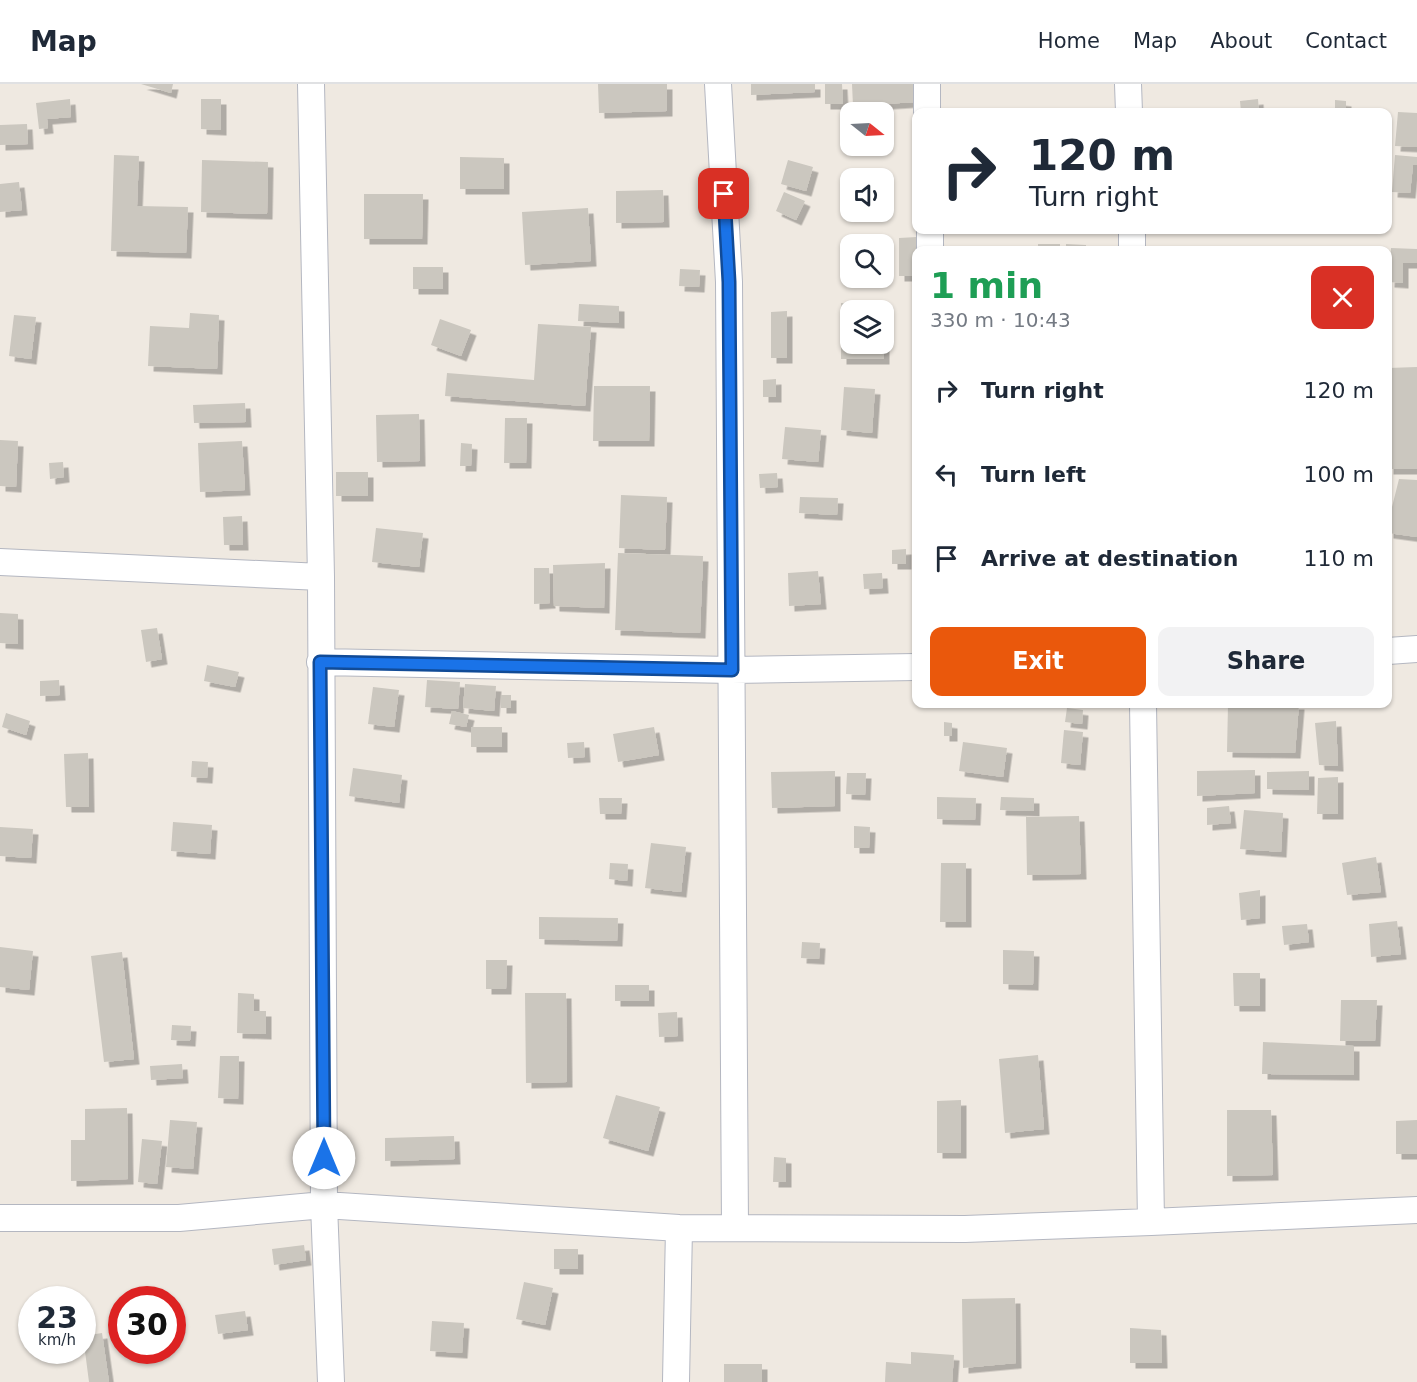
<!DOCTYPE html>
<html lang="en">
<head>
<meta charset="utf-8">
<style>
	:root { --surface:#fff; --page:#f2f2f3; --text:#1f2937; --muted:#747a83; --line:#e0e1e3; --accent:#ea580c }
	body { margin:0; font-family:"DejaVu Sans",sans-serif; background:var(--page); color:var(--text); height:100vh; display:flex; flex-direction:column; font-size:22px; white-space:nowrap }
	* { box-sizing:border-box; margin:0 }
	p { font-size:20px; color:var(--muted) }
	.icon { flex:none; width:33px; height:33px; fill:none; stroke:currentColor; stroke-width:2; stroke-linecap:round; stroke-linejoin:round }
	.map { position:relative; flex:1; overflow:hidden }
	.panel { position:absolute; left:912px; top:162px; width:480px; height:462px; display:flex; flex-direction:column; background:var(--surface); border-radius:12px; box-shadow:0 2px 4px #0004 }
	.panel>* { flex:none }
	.top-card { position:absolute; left:912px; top:24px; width:480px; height:126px; border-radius:12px; box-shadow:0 2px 4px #0004; background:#fff; color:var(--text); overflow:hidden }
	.needle { width:39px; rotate:108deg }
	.fabs { position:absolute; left:840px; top:18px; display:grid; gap:12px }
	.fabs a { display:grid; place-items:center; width:54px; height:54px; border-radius:12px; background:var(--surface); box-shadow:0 2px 4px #0004; font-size:30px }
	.speed { position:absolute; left:18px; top:1202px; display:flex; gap:12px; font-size:30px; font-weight:700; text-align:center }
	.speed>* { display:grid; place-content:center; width:78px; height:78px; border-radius:50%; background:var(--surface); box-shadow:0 2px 4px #0004; line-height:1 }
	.speed small { font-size:15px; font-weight:400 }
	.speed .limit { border:9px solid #d22; background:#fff; color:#111 }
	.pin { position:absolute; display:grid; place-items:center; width:51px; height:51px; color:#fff; margin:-26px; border-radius:12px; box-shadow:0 3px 9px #0006 }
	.me { position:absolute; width:66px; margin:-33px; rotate:0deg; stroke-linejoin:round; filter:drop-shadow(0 0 4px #0008) }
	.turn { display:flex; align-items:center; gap:21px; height:126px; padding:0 18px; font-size:27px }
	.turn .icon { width:78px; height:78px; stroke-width:2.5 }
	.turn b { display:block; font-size:42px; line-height:51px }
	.round { display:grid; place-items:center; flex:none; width:63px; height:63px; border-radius:12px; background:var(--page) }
	.head { display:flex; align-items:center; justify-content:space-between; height:102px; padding:0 18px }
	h1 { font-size:36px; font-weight:700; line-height:45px; color:#1e9e55 }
	.cta { display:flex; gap:12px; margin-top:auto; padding:12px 18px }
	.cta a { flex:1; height:69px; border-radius:12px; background:var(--accent); color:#fff; font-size:24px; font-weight:700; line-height:69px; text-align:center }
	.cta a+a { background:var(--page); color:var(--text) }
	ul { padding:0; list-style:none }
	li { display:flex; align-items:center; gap:18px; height:84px; padding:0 18px }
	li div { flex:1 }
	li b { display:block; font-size:22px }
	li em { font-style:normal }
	header { display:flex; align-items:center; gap:36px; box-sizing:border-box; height:84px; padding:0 30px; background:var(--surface); border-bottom:2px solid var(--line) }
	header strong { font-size:28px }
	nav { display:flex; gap:33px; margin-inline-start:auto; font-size:21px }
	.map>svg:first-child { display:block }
	.building { fill:#cbc7bf; filter:url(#shadow) }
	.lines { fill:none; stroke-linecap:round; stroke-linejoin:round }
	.street-casing { stroke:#b4b7c1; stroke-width:28 }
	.street { stroke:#fff; stroke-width:26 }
	.route-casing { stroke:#114b97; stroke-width:15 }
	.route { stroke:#1a73e8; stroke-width:10 }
</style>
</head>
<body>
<header>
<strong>Map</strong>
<nav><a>Home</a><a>Map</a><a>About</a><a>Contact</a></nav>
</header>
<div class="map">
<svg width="1417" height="1298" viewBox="0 0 1417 1298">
	<defs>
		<filter id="shadow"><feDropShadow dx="5.5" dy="5.5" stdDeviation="0" flood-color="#0004"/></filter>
	</defs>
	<rect width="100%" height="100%" fill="#efe9e1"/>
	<path class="building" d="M141 0H173L171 9Z
		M598 0H667V27L599 29Z
		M751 0H815V8L751 11Z
		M825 0H842L843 20H825Z
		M852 0H914L916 18 853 22Z
		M70 15 71 33 47 35 48 44 39 45 36 19Z
		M201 15H221V46L201 45Z
		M1258 15 1259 28H1241L1240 17Z
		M1335 16 1346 17V28H1335Z
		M1398 28 1417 29V63L1395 62Z
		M27 40 28 60 0 61V41Z
		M114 71 139 72 137 122 188 123 186 169 111 167Z
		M1395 71 1417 73V81H1413L1410 109 1392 108Z
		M460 73 504 74V105H460Z
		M202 76 268 78 267 130 201 128Z
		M788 76 813 83 806 107 781 100Z
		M19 98 22 126 0 128V100Z
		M663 106 664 138 616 139V107Z
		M784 108 805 117 796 136 776 127Z
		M364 110H423L422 155H364Z
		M588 124 591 177 525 181 522 128Z
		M917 153 916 192H899V154Z
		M1038 160H1060V166H1038Z
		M1066 160 1086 161V166H1066Z
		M1391 164 1417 165V179H1403V199L1389 198Z
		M413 183H443V205H413Z
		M680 185 700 186 699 203 679 202Z
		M841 219H884V226H850V260H884V275H841Z
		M579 220 619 222V239L578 237Z
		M787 227V274H771V228Z
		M190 229 219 231 217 285 148 282 150 242 189 244Z
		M14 231 36 233 31 275 9 272Z
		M440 235 471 246 461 272 431 261Z
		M538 240 591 243 585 322 445 312 447 289 534 296Z
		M1417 283V385H1388V284Z
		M776 295V313H763V296Z
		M594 302H650L649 357H593Z
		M844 303 875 305 872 349 841 346Z
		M245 319 246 338 194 339 193 321Z
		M419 330 420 377 377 378 376 331Z
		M505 334H527L526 379H504Z
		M785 343 821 346 818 378 782 375Z
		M0 356 18 357 16 403 0 402Z
		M242 357 245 406 200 408 198 359Z
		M461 359 472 360 471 382H460Z
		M63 378 64 393 50 395 49 379Z
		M336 388H368V412H336Z
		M777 389 778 403 760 404 759 390Z
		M1399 395 1417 396V453L1388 449V439Z
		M621 411 667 413 665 466 619 464Z
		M800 413 838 414 837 431 799 429Z
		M242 432 243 461H224L223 433Z
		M376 444 423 449 419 483 372 478Z
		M906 465V480H892V466Z
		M618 469 703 472 700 549 615 546Z
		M605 479 604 524 554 522 553 481Z
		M534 484H549L550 519 534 520Z
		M818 487 821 520 789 522 788 489Z
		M882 489 883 504 864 505 863 490Z
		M0 529 18 530V560L0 559Z
		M157 544 162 575 146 578 141 546Z
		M207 581 239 588 235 603 204 597Z
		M59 596 60 611 40 612V597Z
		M427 596 460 598 458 625 425 623Z
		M465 600 496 602 494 627 463 624Z
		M373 603 399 606 394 643 368 640Z
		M501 611H511V624H501Z
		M1228 620H1299L1295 669 1227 668Z
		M1067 624 1083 626 1082 640 1065 638Z
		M452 627 469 631 466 643 449 640Z
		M6 629 30 637 26 651 2 643Z
		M1336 637 1338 682 1319 681 1315 639Z
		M944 638 952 639V652H944Z
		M471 643H502V663H471Z
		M654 643 659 671 618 678 613 650Z
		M1064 646 1083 648 1080 681 1061 679Z
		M584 658 585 673 568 674 567 659Z
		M963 658 1007 664 1003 693 959 687Z
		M88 669 89 723H66L64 670Z
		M192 677 208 678 207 694 191 693Z
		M353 684 402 691 399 719 349 712Z
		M1255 686V709L1197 712V687Z
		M835 687V722L772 724 771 688Z
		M1309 687V706L1267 705V688Z
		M847 689H866L865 711 846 710Z
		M1338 693V730H1317L1318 694Z
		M937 713 976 714 975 736 937 735Z
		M1001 713 1034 714V727L1000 726Z
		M599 714H622L621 730H600Z
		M1229 722 1231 739 1207 741V724Z
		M1244 726 1283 729 1281 768 1240 765Z
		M1079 732 1081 790 1027 791 1026 733Z
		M173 738 212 741 210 770 171 767Z
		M854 742 870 743 869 764H854Z
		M0 743 33 745 31 774 0 772Z
		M651 759 686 763 681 808 645 804Z
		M1376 773 1381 808 1347 811 1342 779Z
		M610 779 628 780 627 797 609 795Z
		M941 779H966V838H940Z
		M1260 806V834L1241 836 1239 809Z
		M539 833 618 834 617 857 539 855Z
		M1397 837 1401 870 1371 873 1369 840Z
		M1307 840 1309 858 1284 861 1282 842Z
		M802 858 820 859 819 875 801 874Z
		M0 863 33 867 29 906 0 903Z
		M1003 866 1034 867 1033 901 1003 900Z
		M122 868 134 975 104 978 91 872Z
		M486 876H507L506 905H486Z
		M1233 889H1260V922H1234Z
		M615 901H649V917H615Z
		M238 909 254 910V927H266V950L237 949Z
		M525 909H566L567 998 526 999Z
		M1341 916H1377L1375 957H1340Z
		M677 928 678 952 659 953 658 929Z
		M172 941 191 942 190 957 171 956Z
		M1263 958 1354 962V991L1262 990Z
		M1038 971 1044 1045 1005 1049 999 975Z
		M220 972H239L238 1015 218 1014Z
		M182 980 183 994 151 996 150 982Z
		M616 1011 660 1023 648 1067 603 1054Z
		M961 1016V1069H937V1017Z
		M127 1024 128 1095 71 1097V1056H85V1025Z
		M1227 1026H1271L1273 1091 1227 1092Z
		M170 1036 197 1038 193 1085 166 1083Z
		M1417 1036V1070H1396V1037Z
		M454 1052 455 1075 385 1077V1054Z
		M142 1055 162 1057 157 1100 138 1098Z
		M774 1073 786 1074V1098H773Z
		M304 1161 306 1176 274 1181 272 1165Z
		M554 1165H578V1185H554Z
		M524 1198 553 1204 545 1241 516 1235Z
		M1015 1214 1016 1279 963 1284 962 1215Z
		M245 1227 248 1246 218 1250 215 1231Z
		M432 1237 464 1239 462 1269 430 1267Z
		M1130 1244 1161 1246 1162 1279H1130Z
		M102 1249 109 1298H89L83 1252Z
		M911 1268 954 1271 952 1298H885L886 1278 911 1280Z
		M724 1280H762V1298H724Z"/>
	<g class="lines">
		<g class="street-casing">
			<path id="street" d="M311 0 321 493 324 1121 331 1298
				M718 0 729 198 735 1143
				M927 0V28
				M1128 0 1129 28
				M930 146V166
				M1132 146V166
				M0 478 321 493
				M1388 567 1417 565
				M320 578 732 586 916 583
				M1143 620 1151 1138
				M0 1134H179L324 1121 679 1144 965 1145 1151 1138 1417 1126
				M676 1298 679 1144"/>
		</g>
		<use href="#street" class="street"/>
	</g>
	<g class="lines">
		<g class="route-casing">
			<path id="route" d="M324 1074 320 578 732 586 729 198 724 110"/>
		</g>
		<use href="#route" class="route"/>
	</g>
</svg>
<div class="fabs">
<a><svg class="needle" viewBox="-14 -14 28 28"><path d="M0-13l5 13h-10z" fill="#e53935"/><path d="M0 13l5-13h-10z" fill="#747a83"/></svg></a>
<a><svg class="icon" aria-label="sound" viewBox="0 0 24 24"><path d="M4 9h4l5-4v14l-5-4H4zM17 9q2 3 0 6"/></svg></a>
<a><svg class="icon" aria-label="search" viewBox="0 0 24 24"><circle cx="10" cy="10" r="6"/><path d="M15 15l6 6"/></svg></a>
<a><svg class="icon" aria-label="layers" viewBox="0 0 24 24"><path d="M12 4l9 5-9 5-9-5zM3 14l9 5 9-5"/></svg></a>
</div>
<div class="speed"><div>23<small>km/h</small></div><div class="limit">30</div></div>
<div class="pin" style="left:724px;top:110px;background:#d93025"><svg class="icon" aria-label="arrive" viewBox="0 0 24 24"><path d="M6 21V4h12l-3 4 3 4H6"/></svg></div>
<svg class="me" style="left:324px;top:1074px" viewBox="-20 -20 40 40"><circle r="19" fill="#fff"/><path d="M0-13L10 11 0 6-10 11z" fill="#1a73e8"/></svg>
<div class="top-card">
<div class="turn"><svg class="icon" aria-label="right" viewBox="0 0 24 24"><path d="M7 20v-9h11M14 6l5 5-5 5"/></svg><div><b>120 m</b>Turn right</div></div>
</div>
<section class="panel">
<div class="head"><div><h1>1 min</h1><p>330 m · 10:43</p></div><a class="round" style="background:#d93025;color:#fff"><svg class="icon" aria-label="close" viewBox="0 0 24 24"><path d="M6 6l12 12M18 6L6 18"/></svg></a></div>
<ul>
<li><svg class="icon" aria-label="right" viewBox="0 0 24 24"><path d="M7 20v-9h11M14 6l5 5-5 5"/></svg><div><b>Turn right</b></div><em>120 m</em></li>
<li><svg class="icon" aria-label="left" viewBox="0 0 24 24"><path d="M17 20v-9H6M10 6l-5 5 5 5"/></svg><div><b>Turn left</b></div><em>100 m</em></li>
<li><svg class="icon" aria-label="arrive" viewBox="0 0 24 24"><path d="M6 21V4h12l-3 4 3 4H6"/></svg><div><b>Arrive at destination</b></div><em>110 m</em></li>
</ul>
<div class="cta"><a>Exit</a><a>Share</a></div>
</section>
</div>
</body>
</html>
